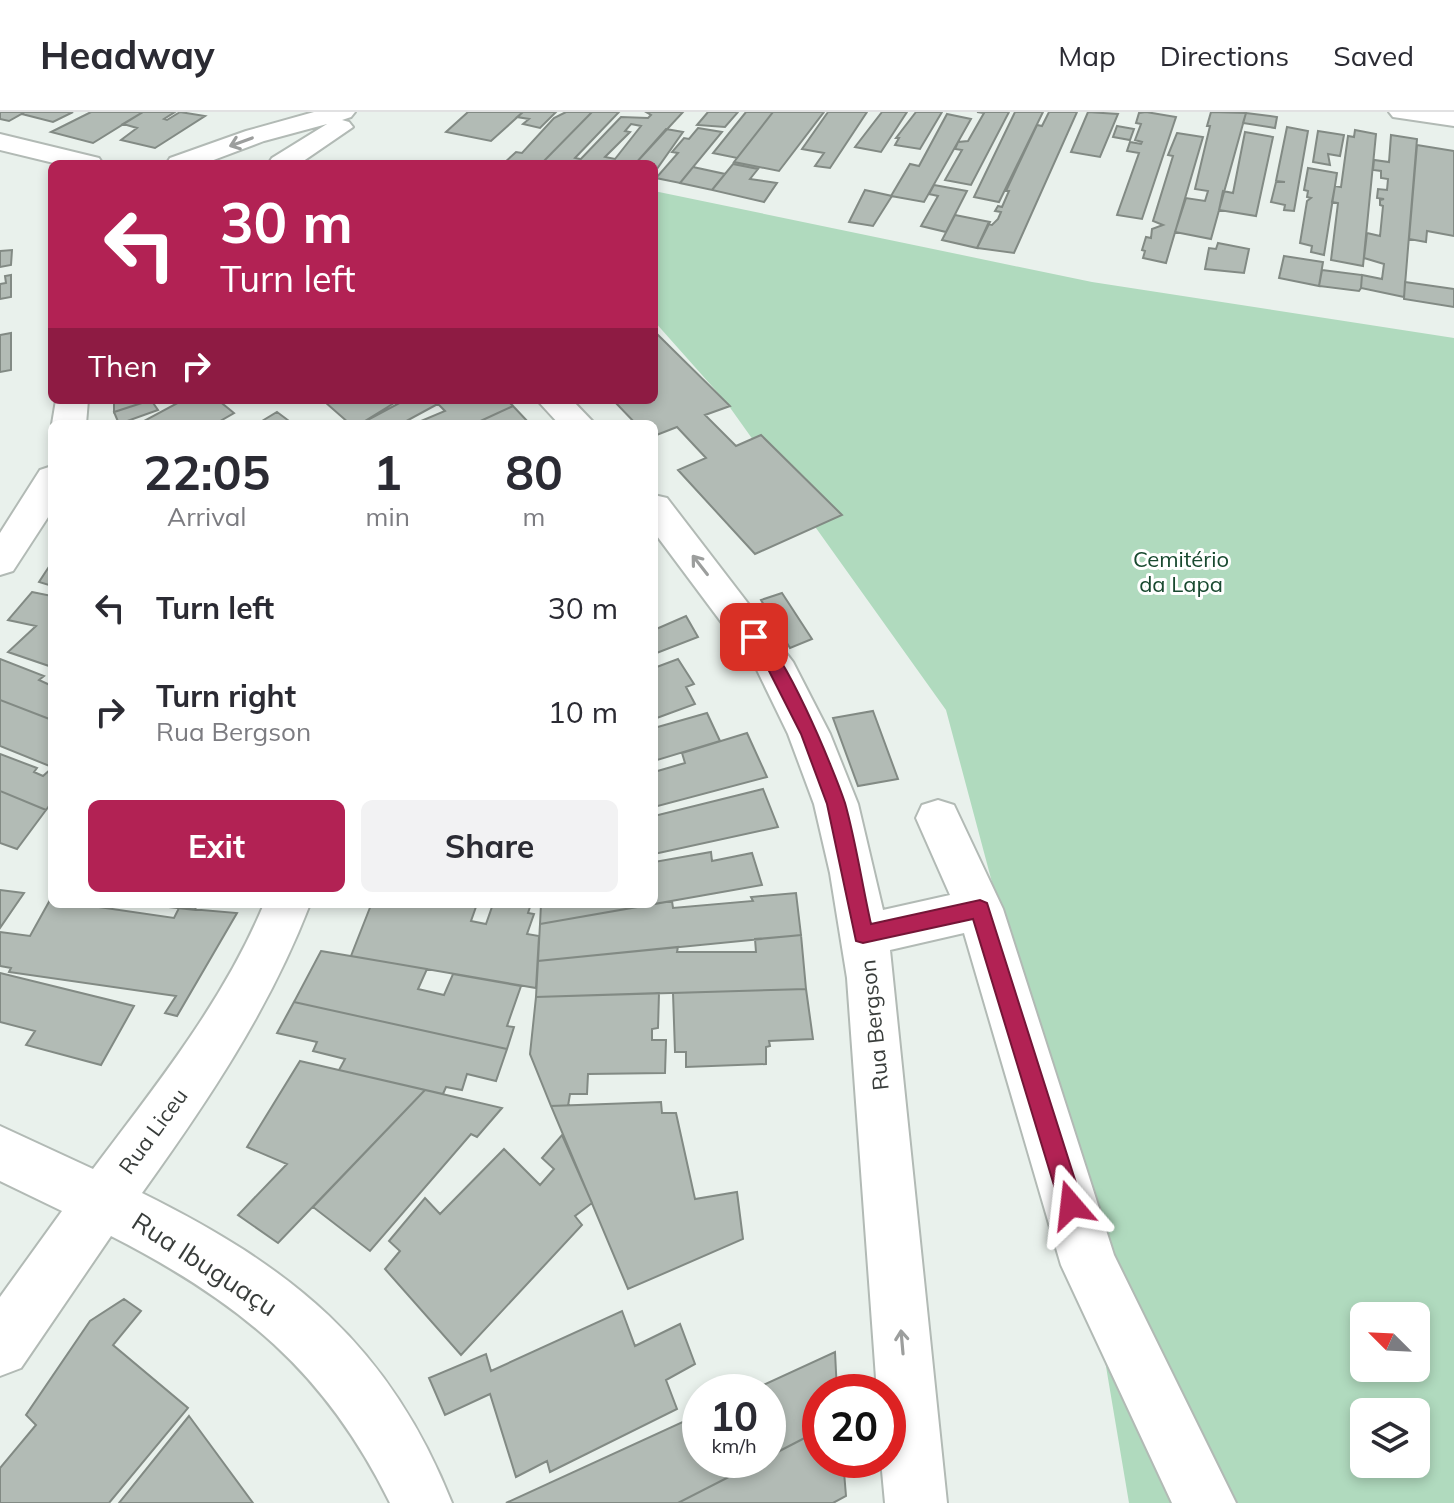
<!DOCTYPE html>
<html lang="en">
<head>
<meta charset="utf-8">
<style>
	:root { --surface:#fff; --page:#f2f2f3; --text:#2b2b33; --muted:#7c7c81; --line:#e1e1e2; --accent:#b22254 }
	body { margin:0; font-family:Mulish,sans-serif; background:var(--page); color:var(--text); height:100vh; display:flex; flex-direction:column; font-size:30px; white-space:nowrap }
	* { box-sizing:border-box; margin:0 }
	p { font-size:26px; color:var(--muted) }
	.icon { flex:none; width:44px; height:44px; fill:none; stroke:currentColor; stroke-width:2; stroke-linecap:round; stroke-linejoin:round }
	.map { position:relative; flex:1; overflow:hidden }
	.panel { position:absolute; left:48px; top:308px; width:610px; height:488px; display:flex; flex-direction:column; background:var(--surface); border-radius:12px; box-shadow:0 4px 12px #0003 }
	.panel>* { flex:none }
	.hud { position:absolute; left:48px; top:48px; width:610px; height:244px; border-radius:12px; box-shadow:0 4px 12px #0003; background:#b22254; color:#fff; overflow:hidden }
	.needle { width:52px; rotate:294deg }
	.controls { position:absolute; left:1350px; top:1190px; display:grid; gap:16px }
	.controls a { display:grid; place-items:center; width:80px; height:80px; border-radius:12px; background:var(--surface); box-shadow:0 4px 12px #0003; font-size:40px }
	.speed { position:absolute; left:682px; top:1262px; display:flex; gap:16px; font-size:40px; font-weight:700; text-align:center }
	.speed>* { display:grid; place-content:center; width:104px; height:104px; border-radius:50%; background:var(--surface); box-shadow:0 4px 12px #0003; line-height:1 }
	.speed small { font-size:20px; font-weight:400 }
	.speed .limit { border:12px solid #d22; background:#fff; color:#111 }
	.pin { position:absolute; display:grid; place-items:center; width:68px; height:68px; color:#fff; margin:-34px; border-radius:16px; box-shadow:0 4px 12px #0006 }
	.me { position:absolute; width:88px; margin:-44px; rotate:343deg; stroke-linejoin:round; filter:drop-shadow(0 0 6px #0008) }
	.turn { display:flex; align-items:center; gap:28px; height:168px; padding:0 40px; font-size:36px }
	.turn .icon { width:104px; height:104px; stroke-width:2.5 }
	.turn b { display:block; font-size:56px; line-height:68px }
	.then { display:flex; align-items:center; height:76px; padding:0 40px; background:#0003; gap:16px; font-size:30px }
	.eta { display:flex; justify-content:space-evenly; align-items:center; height:136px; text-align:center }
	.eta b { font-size:48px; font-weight:700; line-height:56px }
	.button { display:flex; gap:16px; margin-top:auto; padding:16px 40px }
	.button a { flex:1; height:92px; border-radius:12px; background:var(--accent); color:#fff; font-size:32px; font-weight:700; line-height:92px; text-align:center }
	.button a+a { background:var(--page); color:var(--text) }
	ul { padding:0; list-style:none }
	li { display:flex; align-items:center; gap:24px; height:104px; padding:0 40px }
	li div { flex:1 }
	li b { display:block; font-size:30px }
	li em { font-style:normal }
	header { display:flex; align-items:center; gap:48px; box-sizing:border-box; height:112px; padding:0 40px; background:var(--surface); border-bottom:2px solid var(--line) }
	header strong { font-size:38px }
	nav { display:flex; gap:44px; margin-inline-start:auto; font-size:28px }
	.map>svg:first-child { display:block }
	.green { fill:#b0dabe; fill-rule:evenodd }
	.building { fill:#b2bbb5; stroke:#828a84; stroke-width:2; fill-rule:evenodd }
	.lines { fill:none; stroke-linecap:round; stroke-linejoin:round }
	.minor-casing { stroke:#b2bab5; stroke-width:4 }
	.major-casing { stroke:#b2bab5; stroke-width:4 }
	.minor { fill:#fff; fill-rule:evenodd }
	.major { fill:#fff; fill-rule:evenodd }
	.oneway { stroke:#9c9e9d }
	.route { fill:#b22254; stroke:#741637; stroke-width:2 }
	.labels { text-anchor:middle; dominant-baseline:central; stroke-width:6; stroke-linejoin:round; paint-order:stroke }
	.park-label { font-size:22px; fill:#194a30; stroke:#fff }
	.street-label { font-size:22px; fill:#393d3b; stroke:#fff }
	.near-street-label { font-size:26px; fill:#393d3b; stroke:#fff }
</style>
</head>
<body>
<header>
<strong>Headway</strong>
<nav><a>Map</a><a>Directions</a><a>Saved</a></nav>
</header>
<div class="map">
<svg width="1454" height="1391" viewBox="0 0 1454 1391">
	<rect width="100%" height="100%" fill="#e9f1ec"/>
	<path class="green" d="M654 79 1092 170 1454 226V1391H1129L1080 1100 946 598 726 290 654 209ZM1364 1204H1416V1256H1364ZM1364 1300H1416V1352H1364Z"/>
	<path class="building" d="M0 0H25L9 9 0 7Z
		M25 0H73L53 10 22 2Z
		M91 0H143L93 31 51 20Z
		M143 0H175L164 7 167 8 180 0 205 4 155 36 121 28 137 16 123 12Z
		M468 0H523L491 29 446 20Z
		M523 0H556L540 16 523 12 529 7 517 5Z
		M566 0H592L541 52H503L516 40 522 41 554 6Z
		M592 0H619L575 46 580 47 576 52H541Z
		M646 0H683L635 52H576L621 5 648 6 651 3ZM631 12 641 14 615 47 605 45 630 20 625 19Z
		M708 0H738L725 15 697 13Z
		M746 0H773L737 46 713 41Z
		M773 0H824L779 59 734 50Z
		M828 0H867L830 56 815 54 824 41 802 37Z
		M882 0H907L881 40 855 35Z
		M916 0H942L920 37 895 33 899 26H896Z
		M977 0H1009L971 73 945 68 962 38 955 37 958 30 968 29 984 1Z
		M1015 0H1043L999 90 974 85Z
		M1049 0H1077L1014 141 977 136 988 112 992 113 998 107 1001 100 995 99 998 94 1002 95 1009 79H1006L1037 13 1042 14Z
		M1088 0 1118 2 1100 45 1071 40Z
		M1146 0 1176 5 1142 107 1117 103 1139 41 1127 39 1130 30 1141 32 1142 30 1135 28 1141 12 1136 11 1139 1Z
		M1211 0 1246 1 1211 127 1175 120 1186 86 1205 89 1208 79 1195 77 1210 14H1207Z
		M1246 1 1277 5 1275 16 1243 11Z
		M947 2 971 7 924 90 891 84 910 52 919 54Z
		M1117 14 1134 17 1130 28 1113 25Z
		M1287 15 1308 19 1294 99 1284 98 1285 93 1271 90 1276 70H1285L1276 69Z
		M698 16 722 20 680 71 656 66 678 41 672 40 684 26 689 27Z
		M666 17 683 20 654 61V52H635Z
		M1355 18 1376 22 1363 154 1331 148 1338 91 1332 90 1335 74 1341 75 1348 24 1354 25Z
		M1318 19 1344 23 1340 44 1328 42 1330 53 1313 50Z
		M1245 20 1273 25 1256 104 1219 98 1223 79 1233 81Z
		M1177 21 1203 25 1166 151 1143 146 1145 139 1142 138 1146 125 1151 126 1152 117 1163 113 1153 109 1173 44 1168 43Z
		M1391 23 1417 27 1404 185 1361 176 1362 163 1382 167 1384 152 1364 146 1367 121 1380 124 1383 94 1380 93V88L1384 87 1377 86 1378 77 1387 78 1388 67 1381 66V59L1373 58 1374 48 1389 50Z
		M1417 33 1454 39V124L1427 119 1426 130 1409 127Z
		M733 52 758 57 750 67 777 71 764 90 712 78Z
		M693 55 725 62 712 78 680 71Z
		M1308 56 1337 61 1324 143 1311 140 1312 134 1300 131 1307 89 1311 86 1307 85 1308 79 1304 78Z
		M934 73 967 79 946 120 921 114 938 84 929 82Z
		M865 78 892 84 873 114 849 110Z
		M955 103 990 110 977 136 942 128Z
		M1218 131 1249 137 1244 161 1205 157 1209 136 1216 137Z
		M12 138 11 153 0 155V139Z
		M1284 144 1323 150 1319 174 1279 166Z
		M1322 158 1362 163 1361 176 1359 179 1319 174Z
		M11 163V185L0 187V172L6 171 5 164Z
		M1405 170 1454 177V195L1404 187Z
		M654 219 730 294 705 303 736 334 761 323 842 403 755 442 678 358 706 346 677 315 654 324V312H636L613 288H654Z
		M11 221V258L0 260V223Z
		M114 288H151L114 300Z
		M151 288 158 298 119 312 114 300Z
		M183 288H229L223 292 234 301 215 312 142 310Z
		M331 288 340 290 399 288 360 312H350L326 291Z
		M405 288H445L401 312H360Z
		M445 288H507L513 294 474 312H414L445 299 438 292Z
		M513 294 530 312H474Z
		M277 300 293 312H257Z
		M52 450V474L39 470Z
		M32 480 52 484V555L8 540 36 514 8 508Z
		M782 481 812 527 790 536 761 488Z
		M686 504 698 525 654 542V518Z
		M0 547 44 564 39 568 52 574V608L0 588Z
		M678 547 694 572 686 575 695 592 654 607V556Z
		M0 588 52 608V655L0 634Z
		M873 599 898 667 858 674 833 606Z
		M707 601 720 629 654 649V616Z
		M747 621 767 665 654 695V660L685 651 682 641Z
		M0 642 37 656 34 660 43 664 52 656V690L46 698 0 679Z
		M763 677 778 715 654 742V704Z
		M0 679 46 698 17 737 0 731Z
		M711 740 712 749 752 741 762 773 654 792V750Z
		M0 778 24 781 0 816Z
		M796 781 801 823 538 849 540 812 672 789 673 796 753 789 751 785Z
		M50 788 52 792H78L174 806 179 796 237 801 177 904 165 901 176 884 9 860 11 856 0 854V820L30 824Z
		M141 792H197L195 798Z
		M376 792H477L471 809 486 812 493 792H531L528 801 534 802 527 822 539 824 536 876 351 844 371 793Z
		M541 792H654L540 812Z
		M801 823 806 877 536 885 538 849 678 835 677 840H756L755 827Z
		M321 839 427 857 418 877 444 883 453 862 521 874 507 914 514 915 507 937 294 890Z
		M0 861 134 894 101 953 26 933 35 919 0 910Z
		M806 877 813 927 769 929 770 934 766 935V952L686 955V940H675L673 881Z
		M659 881 658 916 652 917V928H666L665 961 588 962 587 982H570L568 994H551L530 942 536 885Z
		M294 890 507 937 496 969 467 962 462 978 446 975 443 982 339 958 345 947 313 939 317 930 277 921Z
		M300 949 425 978 278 1131 238 1103 287 1052 247 1035Z
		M425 978 502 996 477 1025 471 1022 370 1139 313 1095Z
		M661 990 662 1001H676L695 1087 737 1080 743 1127 628 1177 551 994Z
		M562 1023 592 1091 575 1104 582 1113 461 1243 385 1157 400 1139 389 1129 425 1086 440 1102 504 1037 540 1073 554 1057 542 1046Z
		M124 1187 141 1199 113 1233 188 1296 109 1391H0V1356L36 1313 26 1303 90 1209Z
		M622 1199 635 1234 680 1212 695 1252 666 1268 677 1297 550 1360 547 1349 516 1365 490 1282 445 1303 429 1266 486 1242 491 1259Z
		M835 1240 837 1280H820V1318L768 1345V1280H748Z
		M700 1302V1348H762L678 1391H506Z
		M189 1304 253 1391H119Z
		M820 1318V1348H843L846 1384 833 1391H678L762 1348H768V1345Z"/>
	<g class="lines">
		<g class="minor-casing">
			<path id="minor" d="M314 0H355L351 5 342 8 349 10 353 15 299 52H268L272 46 327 12 264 29 203 52H166L170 46 246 19Z
				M0 22 99 46 103 52H58L0 38Z
				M56 288H88L86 312H52Z
				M537 288H572L595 312H559Z
				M52 354V399L13 459 0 463V421L40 358Z
				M654 383 667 386 793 550 830 622 858 692 883 798 950 783 916 706 922 693 938 688 954 693 1003 797 1114 1143 1236 1391H1172L1061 1153 964 821 890 838 947 1391H885L881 1348H888V1280H877L847 866 830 761 814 692 788 622 757 558 654 420Z
				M264 792H310C269 898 208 989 142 1081 291 1155 389 1232 452 1391H390C325 1259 240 1190 111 1124L21 1256 0 1264V1185L62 1099 0 1069V1014L93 1057C157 972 223 890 264 792Z"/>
		</g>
		<g class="major-casing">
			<path id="major" d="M1389 0H1454V14L1393 5Z"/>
		</g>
		<use href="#minor" class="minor"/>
		<use href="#major" class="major"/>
	</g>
	<defs><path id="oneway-shaft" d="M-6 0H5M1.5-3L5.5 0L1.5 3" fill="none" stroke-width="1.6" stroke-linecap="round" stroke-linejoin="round" transform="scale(2)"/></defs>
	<g class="oneway">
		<use href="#oneway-shaft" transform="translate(241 30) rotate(160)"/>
		<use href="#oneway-shaft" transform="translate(700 453) rotate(-128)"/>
		<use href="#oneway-shaft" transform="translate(902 1230) rotate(-95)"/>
	</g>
	<path class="route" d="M754 519C781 527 835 661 845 691 856 730 862 772 871 812L980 788 987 791 1083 1093 1079 1101 1071 1105 1063 1101 1060 1093 973 807 863 831 856 829 827 692 801 622 766 553 746 525Z"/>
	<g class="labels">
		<g class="park-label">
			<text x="1181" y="447">Cemitério<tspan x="1181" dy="25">da Lapa</tspan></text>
		</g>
		<g class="street-label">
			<text transform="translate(874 913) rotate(-96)">Rua Bergson</text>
			<text transform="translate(153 1019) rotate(-54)">Rua Liceu</text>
		</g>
		<g class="near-street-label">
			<text transform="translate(205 1152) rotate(33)">Rua Ibuguaçu</text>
		</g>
	</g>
</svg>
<div class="controls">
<a><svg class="needle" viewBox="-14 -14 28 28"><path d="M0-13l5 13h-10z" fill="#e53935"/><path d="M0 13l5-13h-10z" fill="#7c7c81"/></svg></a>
<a><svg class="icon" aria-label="layers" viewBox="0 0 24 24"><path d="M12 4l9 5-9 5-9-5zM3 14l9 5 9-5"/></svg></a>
</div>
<div class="speed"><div>10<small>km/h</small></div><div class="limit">20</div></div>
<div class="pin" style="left:754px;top:525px;background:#d93025"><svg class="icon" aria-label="arrive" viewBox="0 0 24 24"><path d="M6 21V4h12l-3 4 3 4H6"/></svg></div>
<svg class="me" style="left:1071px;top:1093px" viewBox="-20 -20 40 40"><path d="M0-17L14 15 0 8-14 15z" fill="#b22254" stroke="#fff" stroke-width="4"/></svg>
<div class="hud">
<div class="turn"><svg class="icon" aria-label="left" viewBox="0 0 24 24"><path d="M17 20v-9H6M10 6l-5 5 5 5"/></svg><div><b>30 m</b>Turn left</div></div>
<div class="then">Then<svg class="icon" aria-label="right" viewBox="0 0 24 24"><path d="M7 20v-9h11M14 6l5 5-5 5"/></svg></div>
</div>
<section class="panel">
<div class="eta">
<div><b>22:05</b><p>Arrival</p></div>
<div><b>1</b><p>min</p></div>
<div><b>80</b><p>m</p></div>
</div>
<ul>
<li><svg class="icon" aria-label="left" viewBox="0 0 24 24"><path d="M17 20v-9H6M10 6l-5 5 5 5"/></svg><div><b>Turn left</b></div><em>30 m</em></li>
<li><svg class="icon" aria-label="right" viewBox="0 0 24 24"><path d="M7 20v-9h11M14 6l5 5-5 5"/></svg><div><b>Turn right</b><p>Rua Bergson</p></div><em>10 m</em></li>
</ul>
<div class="button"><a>Exit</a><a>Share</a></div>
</section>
</div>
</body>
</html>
